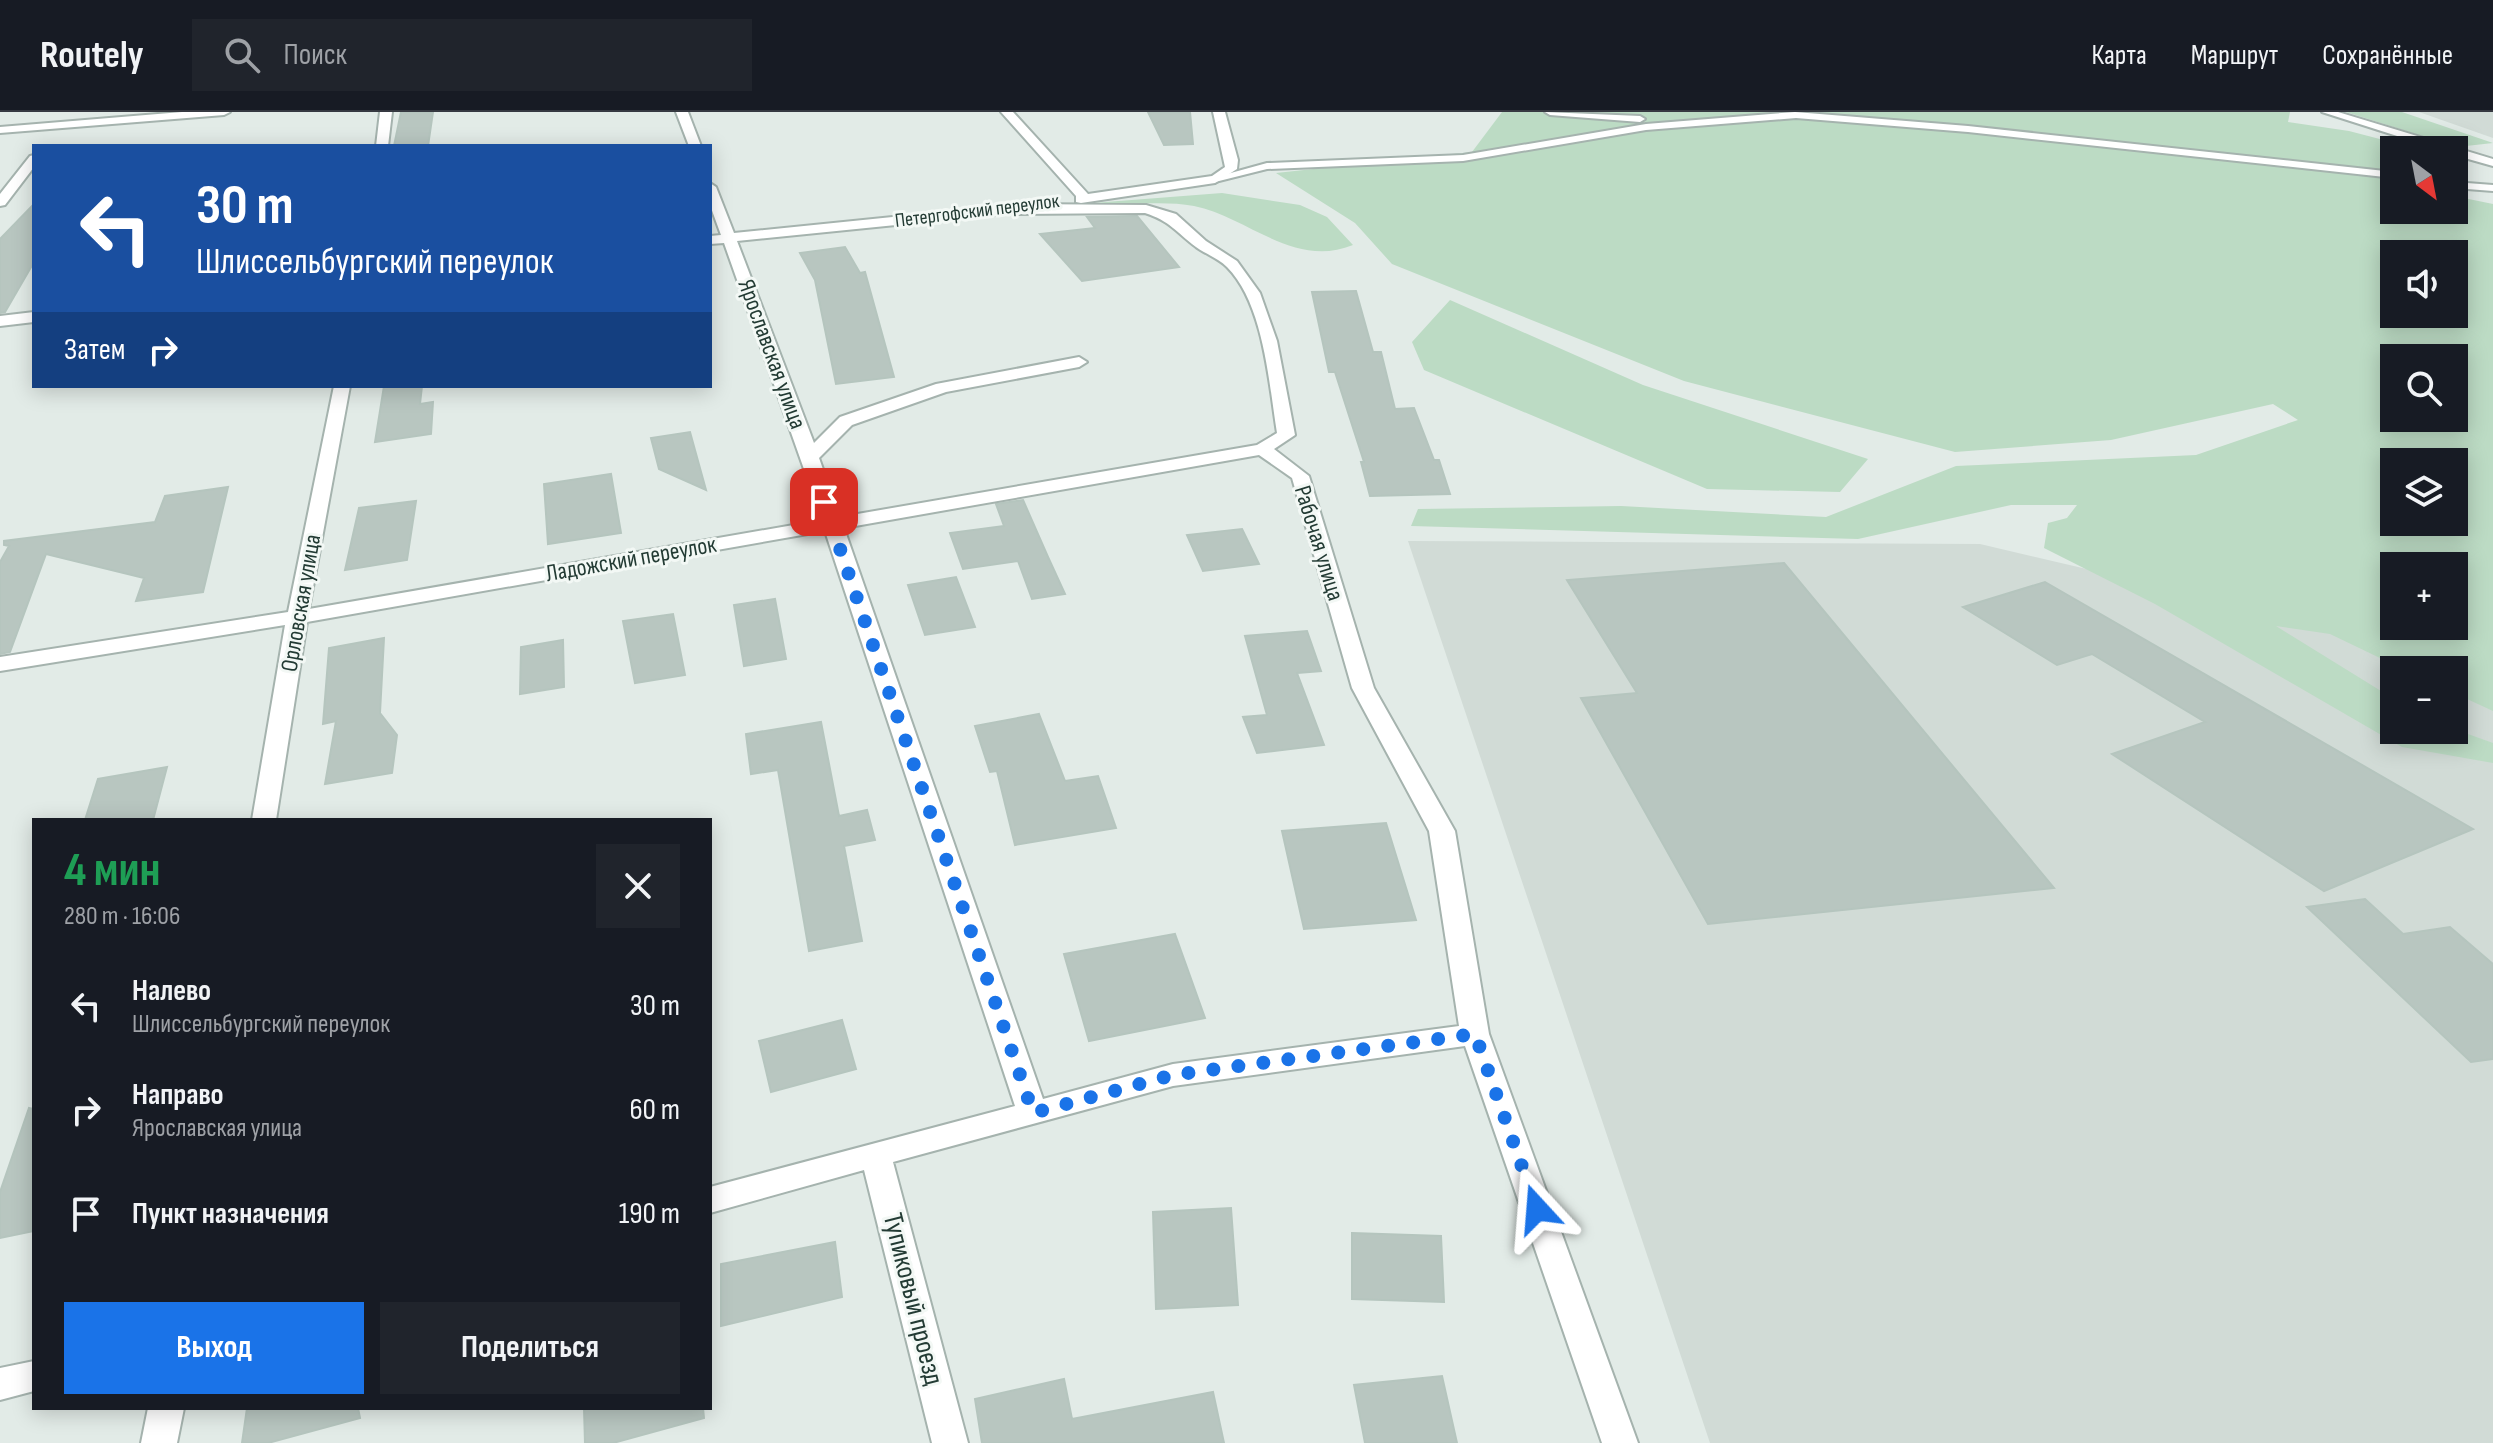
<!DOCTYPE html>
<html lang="ru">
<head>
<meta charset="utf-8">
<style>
	:root { --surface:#171b24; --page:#20242c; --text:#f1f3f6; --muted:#9ea1a6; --line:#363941; --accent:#1a73e8 }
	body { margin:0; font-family:"Sofia Sans Condensed",sans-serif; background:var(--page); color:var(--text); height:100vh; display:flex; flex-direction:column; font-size:30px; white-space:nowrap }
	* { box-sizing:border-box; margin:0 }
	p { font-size:26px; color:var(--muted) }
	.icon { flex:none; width:44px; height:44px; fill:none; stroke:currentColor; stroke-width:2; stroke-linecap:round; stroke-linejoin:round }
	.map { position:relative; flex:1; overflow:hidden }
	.panel { position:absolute; left:32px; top:706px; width:680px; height:592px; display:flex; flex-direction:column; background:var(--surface); border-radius:0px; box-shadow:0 4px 20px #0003 }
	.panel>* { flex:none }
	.top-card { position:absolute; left:32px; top:32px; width:680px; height:244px; border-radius:0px; box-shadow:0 4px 20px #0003; background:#1a4fa0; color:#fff; overflow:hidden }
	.needle { width:52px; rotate:148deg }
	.fabs { position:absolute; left:2380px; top:24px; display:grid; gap:16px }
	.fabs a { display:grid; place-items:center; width:88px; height:88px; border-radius:0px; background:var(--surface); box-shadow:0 4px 20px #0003; font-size:40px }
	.pin { position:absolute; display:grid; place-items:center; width:68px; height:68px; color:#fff; margin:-34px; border-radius:16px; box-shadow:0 4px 12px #0006 }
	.me { position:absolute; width:88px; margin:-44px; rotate:341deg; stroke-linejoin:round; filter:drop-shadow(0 0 6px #0008) }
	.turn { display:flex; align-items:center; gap:28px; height:168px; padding:0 32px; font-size:36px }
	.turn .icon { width:104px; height:104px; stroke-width:2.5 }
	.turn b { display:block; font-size:56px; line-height:68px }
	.then { display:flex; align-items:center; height:76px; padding:0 32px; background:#0003; gap:16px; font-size:30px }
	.round { display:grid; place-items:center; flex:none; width:84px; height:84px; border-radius:0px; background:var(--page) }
	.head { display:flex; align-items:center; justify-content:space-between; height:136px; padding:0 32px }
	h1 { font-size:48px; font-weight:700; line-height:60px; color:#1e9e55 }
	.action { display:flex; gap:16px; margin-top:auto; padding:16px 32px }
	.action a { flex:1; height:92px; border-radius:0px; background:var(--accent); color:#fff; font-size:32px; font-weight:700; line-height:92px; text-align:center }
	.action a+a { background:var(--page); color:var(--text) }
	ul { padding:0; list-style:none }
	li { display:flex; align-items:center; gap:24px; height:104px; padding:0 32px }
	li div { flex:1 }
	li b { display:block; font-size:30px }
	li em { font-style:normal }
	header { display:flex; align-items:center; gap:48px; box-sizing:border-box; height:112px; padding:0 40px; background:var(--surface); border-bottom:2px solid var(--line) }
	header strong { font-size:38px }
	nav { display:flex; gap:44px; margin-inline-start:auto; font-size:28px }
	.search { width:560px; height:72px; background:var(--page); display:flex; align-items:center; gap:20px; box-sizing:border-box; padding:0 28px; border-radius:0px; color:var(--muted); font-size:30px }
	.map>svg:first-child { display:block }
	.built { fill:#d1dbd6; fill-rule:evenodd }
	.green { fill:#bcdbc4; fill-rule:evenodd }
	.building { fill:#b8c6c0; stroke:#b5c5be; stroke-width:2 }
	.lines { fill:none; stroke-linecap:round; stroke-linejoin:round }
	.service-casing { stroke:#a5b3ae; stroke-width:4 }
	.minor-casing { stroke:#a5b3ae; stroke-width:4 }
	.service { fill:#fff; fill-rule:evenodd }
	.minor { fill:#fff; fill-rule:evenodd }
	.route { stroke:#1a73e8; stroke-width:14; stroke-dasharray:0 25.2 }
	.labels { text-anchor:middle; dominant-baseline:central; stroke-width:6; stroke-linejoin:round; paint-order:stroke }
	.far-street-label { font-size:20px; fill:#233b34; stroke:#f3f8f5 }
	.street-label { font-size:24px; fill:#233b34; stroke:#f3f8f5 }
	.near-street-label { font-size:28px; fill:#233b34; stroke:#f3f8f5 }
</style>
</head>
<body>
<header>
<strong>Routely</strong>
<div class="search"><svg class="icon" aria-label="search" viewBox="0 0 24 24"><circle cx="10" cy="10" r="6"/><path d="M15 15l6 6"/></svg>Поиск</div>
<nav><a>Карта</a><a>Маршрут</a><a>Сохранённые</a></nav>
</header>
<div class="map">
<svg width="2493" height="1331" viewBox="0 0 2493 1331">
	<rect width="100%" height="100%" fill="#e2ebe7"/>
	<path class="built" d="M2419 0H2493V26Z
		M1408 429 1980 432 2493 552V1331H1710ZM2394 558H2454V618H2394Z"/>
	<path class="green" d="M1502 0H2290L2288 10 2349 19 2422 38H2394V98H2454V84L2493 92V599L2454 581V558H2405L2330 522 2276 514 2394 587V618L2454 617 2493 631V651L2402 635 2155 492 2044 436 2048 411 2067 406 2077 393H2011L1858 427 1411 414 1418 397 1621 394 1826 405 1956 354 2196 343 2298 308 2273 292 2111 328 1955 340 1684 269 1392 152 1355 111 1276 61 1472 40ZM2394 142H2454V202H2394ZM2394 246H2454V306H2394ZM2394 350H2454V410H2394ZM2394 454H2454V514H2394Z
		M2346 0H2402L2493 31 2457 35Z
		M1222 81 1300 93 1327 105 1353 133C1294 157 1248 105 1194 94 1160 88 1122 94 1088 94L1093 91Z
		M1450 188 1643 273 1868 347 1840 380 1707 377 1424 258 1412 230Z"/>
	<path class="building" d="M401 0H433L428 34H394Z
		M1148 0H1190L1193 32 1164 33Z
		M34 92V150L5 200 0 201V127Z
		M1137 104 1179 155 1082 169 1040 122 1095 116 1087 105Z
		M845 135 860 161 865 160 894 265 836 272 815 168 800 141Z
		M1356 179 1373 240H1381L1395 297 1414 296 1434 348H1439L1450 382 1370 384 1361 350H1364L1335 260H1329L1312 180Z
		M384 274H422L420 292 433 290 431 322 375 330Z
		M690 320 706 378 659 357 651 326Z
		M611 362 621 421 548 432 544 372Z
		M228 375 203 480 136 489 144 466 46 442 10 540 0 542V450L9 434 4 433V429L155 410 165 384Z
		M1023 388 1048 445 1065 482 1032 487 1018 449 963 457 950 421 1004 414 996 392Z
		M416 389 407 448 345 458 359 396Z
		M1242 417 1259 452 1203 459 1187 423Z
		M1784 451 2054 776 1708 812 1581 586 1637 581 1567 468Z
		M956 465 975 515 925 523 908 473Z
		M2045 470 2473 717 2324 779 2112 642 2205 610 2092 542 2057 553 1963 495Z
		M775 487 786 547 744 554 734 493Z
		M673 502 685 563 635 571 623 509Z
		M1307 519 1321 559 1297 561 1324 633 1257 641 1243 605 1267 603 1245 524Z
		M384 526 380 601 397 623 392 661 325 672 336 609 323 612 329 536Z
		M563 528 564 575 520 582 521 535Z
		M1039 602 1065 669 1098 664 1116 716 1015 733 997 659 990 660 975 614Z
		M821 610 839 704 867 698 875 728 844 734 862 829 809 839 778 658 751 662 746 622Z
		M167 655 153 708H85L98 667Z
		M1386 711 1416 808 1304 817 1282 719Z
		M2365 787 2403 822 2450 815 2493 852V947L2471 950 2307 795Z
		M1175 822 1205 906 1089 929 1064 842Z
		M842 908 856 957 771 980 759 929Z
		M29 996 34 997V1119L0 1126V1080Z
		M1231 1096 1238 1193 1156 1197 1153 1100Z
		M1352 1121 1441 1124 1444 1190 1352 1187Z
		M835 1130 842 1185 721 1214V1152Z
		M1442 1264 1457 1331H1365L1354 1273Z
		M1064 1267 1072 1307 1213 1280 1224 1331H982L975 1287Z
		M247 1296H358L360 1306 268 1331H242Z
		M584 1296H703L704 1306 613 1331H585Z"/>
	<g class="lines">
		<g class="service-casing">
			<path id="service" d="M1545 0 1640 4 1645 7 1640 10 1550 3Z
				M1795 0 1968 14 2394 60V66L1968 20 1796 6 1646 18 1463 49 1267 57 1215 70 1209 67 1267 51 1463 43 1646 12Z
				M2322 0H2338L2493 47V54L2454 43V38H2441Z
				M2454 70 2493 73V79L2454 76Z"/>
		</g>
		<g class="minor-casing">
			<path id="minor" d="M182 0H230L224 3 0 21V15Z
				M380 0H392L388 34H376Z
				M676 0H688L701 34H689Z
				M1001 0H1013L1088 82 1212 64 1225 55 1213 0H1225L1238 48 1237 57 1215 71 1081 91 1076 90V84Z
				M34 43V55L5 93 0 94V82L30 44Z
				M710 71 716 75 734 121 1021 92 1146 93 1176 102 1206 129 1237 149 1260 181 1277 229 1295 323 1274 337 1309 364 1374 576 1455 719 1489 922 1638 1331H1602L1465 934 1173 974 893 1050 968 1331H932L864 1058 710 1101V1075L1015 994 825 419 307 510 276 708H252L285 513 0 559V545L288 500 334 274H350L309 497 822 408 724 131 710 132V124L721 123 710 93ZM1145 101C1170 109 1176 120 1196 135 1206 142 1219 147 1227 155 1264 192 1269 272 1277 321L1257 333 840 405 819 346 852 313 946 280 1079 255 1087 250 1079 245 936 272 840 305 814 331 737 129 1005 102ZM1259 343 1292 366 1352 576 1429 719 1459 914 1173 952 1043 987 844 416Z
				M34 200V210L0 214V204Z
				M34 1249V1279L0 1288V1256Z
				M148 1296H184L177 1331H141Z"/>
		</g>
		<use href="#service" class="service"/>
		<use href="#minor" class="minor"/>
	</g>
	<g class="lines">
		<path class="route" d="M824 390 1033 1001 1173 963 1475 922 1537 1097"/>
	</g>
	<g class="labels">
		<g class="far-street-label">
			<text transform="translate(977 99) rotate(-7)">Петергофский переулок</text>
		</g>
		<g class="street-label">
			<text transform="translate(772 242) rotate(70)">Ярославская улица</text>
			<text transform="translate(1319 431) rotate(73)">Рабочая улица</text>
			<text transform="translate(631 447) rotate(-10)">Ладожский переулок</text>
			<text transform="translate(301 491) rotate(-80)">Орловская улица</text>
		</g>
		<g class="near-street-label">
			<text transform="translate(913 1187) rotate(76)">Тупиковый проезд</text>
		</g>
	</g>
</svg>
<div class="fabs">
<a><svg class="needle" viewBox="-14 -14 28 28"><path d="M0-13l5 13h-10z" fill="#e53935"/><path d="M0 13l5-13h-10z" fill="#9ea1a6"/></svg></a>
<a><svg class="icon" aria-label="sound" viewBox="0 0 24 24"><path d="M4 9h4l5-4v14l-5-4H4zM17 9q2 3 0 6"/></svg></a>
<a><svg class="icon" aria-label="search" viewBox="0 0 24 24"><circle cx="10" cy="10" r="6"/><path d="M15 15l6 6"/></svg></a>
<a><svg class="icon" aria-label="layers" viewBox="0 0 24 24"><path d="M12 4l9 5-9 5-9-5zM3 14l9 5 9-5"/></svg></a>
<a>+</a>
<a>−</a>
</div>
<div class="pin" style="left:824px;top:390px;background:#d93025"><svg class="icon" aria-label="arrive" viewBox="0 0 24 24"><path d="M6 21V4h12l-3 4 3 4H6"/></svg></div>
<svg class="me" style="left:1537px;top:1097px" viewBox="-20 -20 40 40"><path d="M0-17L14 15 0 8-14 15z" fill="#1a73e8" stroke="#fff" stroke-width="4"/></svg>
<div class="top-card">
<div class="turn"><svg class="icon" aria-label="left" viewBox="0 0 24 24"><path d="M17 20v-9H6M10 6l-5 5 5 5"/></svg><div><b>30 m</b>Шлиссельбургский переулок</div></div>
<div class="then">Затем<svg class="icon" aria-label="right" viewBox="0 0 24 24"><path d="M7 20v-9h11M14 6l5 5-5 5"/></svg></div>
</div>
<section class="panel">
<div class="head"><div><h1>4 мин</h1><p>280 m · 16:06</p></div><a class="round"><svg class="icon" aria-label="close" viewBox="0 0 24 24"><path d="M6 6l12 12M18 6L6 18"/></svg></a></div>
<ul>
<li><svg class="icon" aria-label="left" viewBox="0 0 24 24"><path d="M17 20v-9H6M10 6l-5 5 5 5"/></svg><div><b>Налево</b><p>Шлиссельбургский переулок</p></div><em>30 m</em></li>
<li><svg class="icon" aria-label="right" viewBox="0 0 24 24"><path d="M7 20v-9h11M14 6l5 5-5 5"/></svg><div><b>Направо</b><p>Ярославская улица</p></div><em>60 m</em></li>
<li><svg class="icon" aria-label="arrive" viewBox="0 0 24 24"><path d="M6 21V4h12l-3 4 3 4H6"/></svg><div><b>Пункт назначения</b></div><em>190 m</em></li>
</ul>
<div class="action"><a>Выход</a><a>Поделиться</a></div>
</section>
</div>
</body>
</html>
